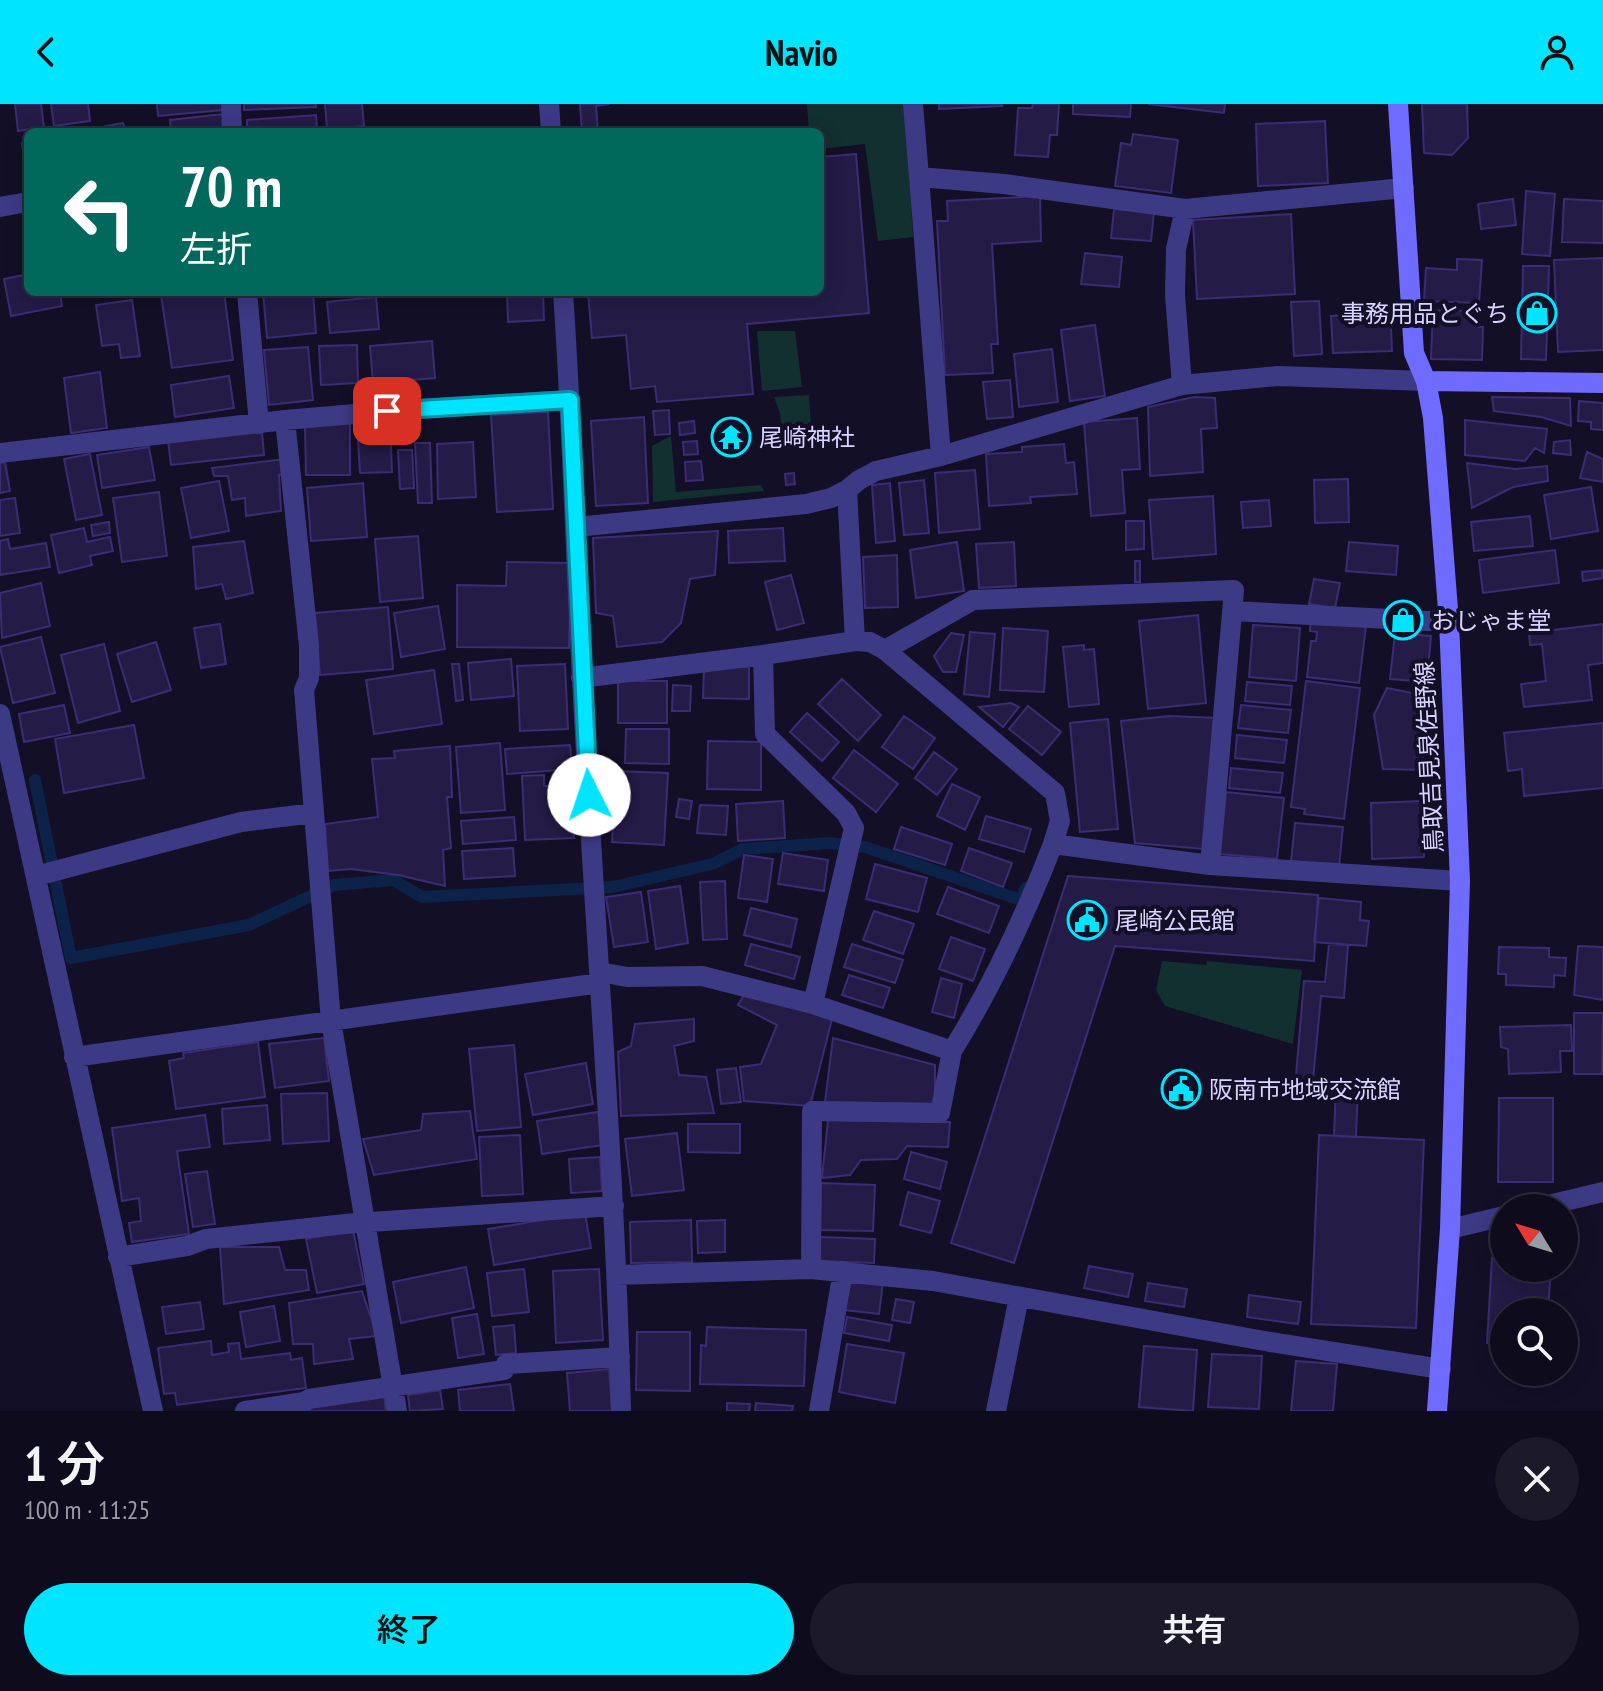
<!DOCTYPE html>
<html lang="ja">
<head>
<meta charset="utf-8">
<style>
	:root { --surface:#0e0b1c; --page:#1c1929; --text:#f1f3f6; --muted:#9b9ba3; --line:#2e2b3b; --accent:#00e5ff }
	body { margin:0; font-family:"PT Sans Narrow","Noto Sans JP",sans-serif; background:var(--page); color:var(--text); height:100vh; display:flex; flex-direction:column; font-size:30px; white-space:nowrap }
	* { box-sizing:border-box; margin:0 }
	p { font-size:26px; color:var(--muted) }
	.icon { flex:none; width:44px; height:44px; fill:none; stroke:currentColor; stroke-width:2; stroke-linecap:round; stroke-linejoin:round }
	.map { position:relative; height:1307px; overflow:hidden }
	.sheet { display:flex; flex-direction:column; background:var(--surface); flex:1 }
	.sheet>* { flex:none }
	.guide { position:absolute; left:24px; top:24px; width:800px; height:168px; border-radius:12px; box-shadow:0 4px 20px #0003,0 0 0 2px var(--line); background:#00695c; color:#fff; overflow:hidden }
	.needle { width:52px; rotate:308deg }
	.fabs { position:absolute; left:1490px; top:1090px; display:grid; gap:16px }
	.fabs a { display:grid; place-items:center; width:88px; height:88px; border-radius:50%; background:var(--surface); box-shadow:0 4px 20px #0003,0 0 0 2px var(--line); font-size:40px }
	.pin { position:absolute; display:grid; place-items:center; width:68px; height:68px; color:#fff; margin:-34px; border-radius:16px; box-shadow:0 4px 12px #0006 }
	.me { position:absolute; width:88px; margin:-44px; rotate:356deg; stroke-linejoin:round; filter:drop-shadow(0 0 6px #0008) }
	.turn { display:flex; align-items:center; gap:28px; height:168px; padding:0 24px; font-size:36px }
	.turn .icon { width:104px; height:104px; stroke-width:2.5 }
	.turn b { display:block; font-size:56px; line-height:68px }
	.round { display:grid; place-items:center; flex:none; width:84px; height:84px; border-radius:42px; background:var(--page) }
	.overview { display:flex; align-items:center; justify-content:space-between; height:136px; padding:0 24px }
	h1 { font-size:48px; font-weight:600; line-height:60px }
	.action { display:flex; gap:16px; margin-top:auto; padding:16px 24px }
	.action a { flex:1; height:92px; border-radius:48px; background:var(--accent); color:#111; font-size:32px; font-weight:600; line-height:92px; text-align:center }
	.action a+a { background:var(--page); color:var(--text) }
	header { display:flex; justify-content:space-between; align-items:center; height:104px; padding:0 24px; background:var(--accent); color:#111; font-size:36px; font-weight:600 }
	.map>svg:first-child { display:block }
	.green { fill:#12302f }
	.lines { fill:none; stroke-linecap:round; stroke-linejoin:round }
	.stream { stroke:#0c2248; stroke-width:12 }
	.building { fill:#241b47; stroke:#3b2d73; stroke-width:2 }
	.street { stroke:#3d3a85; stroke-width:20 }
	.secondary { stroke:#6f6bff; stroke-width:20 }
	.route-casing { stroke:#0095a6; stroke-width:20 }
	.route { stroke:#00e5ff; stroke-width:14 }
	.labels { text-anchor:middle; dominant-baseline:central; stroke-width:8; stroke-linejoin:round; paint-order:stroke }
	.poi-label { font-size:24px; fill:#d9d4ff; stroke:#130f26; text-anchor:start }
	.street-label { font-size:24px; fill:#d9d4ff; stroke:#130f26 }
</style>
</head>
<body>
<header><svg class="icon" aria-label="back" viewBox="0 0 24 24"><path d="M15 5l-7 7 7 7"/></svg>Navio<svg class="icon" aria-label="person" viewBox="0 0 24 24"><circle cx="12" cy="8" r="4"/><path d="M4 21q1-7 8-7t8 7"/></svg></header>
<div class="map">
<svg width="1603" height="1307" viewBox="0 0 1603 1307">
	<rect width="100%" height="100%" fill="#130f26"/>
	<path class="green" d="M807 0H905L913 133 878 137 865 40 820 45V28H809Z
		M757 227H795L802 283 762 287Z
		M809 291 811 320 781 322 780 309 774 293Z
		M671 332 676 388 761 381 764 387 653 398 652 342Z
		M1162 857 1206 861 1207 857 1302 866 1293 940 1165 902 1156 886Z"/>
	<g class="lines">
		<path class="stream" d="M35 676 71 854 249 821 334 781 393 776 422 793 613 783 712 760 743 745 829 739 865 743 1021 796 1026 784"/>
	</g>
	<path class="building" d="M15 0H41L44 23 18 27Z
		M51 0H88L90 17 54 22Z
		M157 0H223V6L158 12Z
		M244 0H316V3L244 6Z
		M325 0H362L364 22 327 25Z
		M580 0H610L596 2 598 28H582Z
		M939 0H1002V2L939 5Z
		M1033 0H1059L1057 31H1050L1048 53 1015 51 1018 4H1032Z
		M1073 0H1131L1130 13 1073 10Z
		M1148 0H1225L1224 9Z
		M1422 0H1467L1468 34 1452 51 1424 49Z
		M223 10 225 28H171L170 16Z
		M316 11 317 28H247V16Z
		M1325 17 1328 79 1258 82 1256 20Z
		M123 19 126 28H88L87 26Z
		M1133 30 1178 36 1171 89 1115 82 1121 39 1131 41Z
		M28 38V82L22 39Z
		M856 50 869 209 747 220 753 290 657 298 655 282 631 285 626 231 592 234 588 188H820V53Z
		M1526 87 1555 90 1550 152 1522 150Z
		M1040 92 1041 137 992 140 998 240H991L993 269 945 271 937 117H948L947 97Z
		M1513 95 1516 121 1481 125 1478 100Z
		M1564 95 1603 97V139L1562 138Z
		M1114 105 1154 108 1151 137 1111 134Z
		M1291 110 1295 190 1197 195 1193 116Z
		M1085 149 1122 153 1119 183 1081 180Z
		M1603 154V246L1558 248 1554 156Z
		M1457 155 1482 156 1479 199 1424 197 1426 164 1457 166Z
		M1523 162H1549L1546 256 1521 255Z
		M28 170V188H60L62 202 11 212 4 175Z
		M182 188H224L233 256 172 264 161 191Z
		M263 188H313L316 229 267 234Z
		M507 188H543L544 216 508 218Z
		M376 193 379 225 330 229 327 198Z
		M132 196 140 252 121 254 119 240 102 242 96 201Z
		M1319 197 1322 250 1294 252 1291 198Z
		M1390 199 1392 247 1333 249 1331 212 1358 210V200Z
		M1433 206 1475 207V223H1483L1482 256 1431 255Z
		M1095 221 1105 292 1070 297 1061 226Z
		M432 237 435 274 373 279 370 242Z
		M357 241 358 279 321 281 319 242Z
		M308 243 313 296 269 301 264 246Z
		M1052 245 1058 298 1019 303 1014 250Z
		M100 268 107 324 71 329 64 274Z
		M229 272 234 304 175 313 171 281Z
		M1010 276 1013 313 987 315 983 278Z
		M1194 293 1215 294 1217 324 1201 325 1203 368 1150 372 1148 303Z
		M1492 293 1570 294 1571 322 1541 313 1494 307Z
		M1579 297 1603 299V326L1591 325V318L1578 317Z
		M669 306 670 330 655 331 653 307Z
		M548 308 553 405 497 408 491 311Z
		M644 313 648 399 596 402 591 317Z
		M1137 314 1140 365 1122 366 1125 409 1091 412 1084 318Z
		M1465 316 1547 325 1544 349 1535 344 1525 357 1465 351Z
		M694 317 695 329 680 331 679 319Z
		M390 318 392 368 360 369 357 320Z
		M305 320H350V371H306Z
		M262 327 264 351 171 361 168 336Z
		M1570 336 1571 351 1553 349 1554 338Z
		M697 337 698 350 684 351 683 338Z
		M473 338 476 393 438 395 437 340Z
		M415 339H430L432 399H418Z
		M1064 340 1066 359 1074 358 1077 390 1030 393 1031 399 989 402 986 350 1022 348V343Z
		M149 343 155 376 102 384 97 351Z
		M398 346H412L414 384 400 385Z
		M1587 348 1603 355V378L1580 374Z
		M90 350 102 411 76 416 64 355Z
		M285 355 286 370 279 371 281 407 246 412 245 394 232 396 228 372H214L212 364Z
		M701 357 703 376 686 377 685 358Z
		M5 358 10 387 0 389V359Z
		M1467 359 1515 365 1547 362 1548 377 1513 383 1472 404Z
		M975 366 980 425 939 429 935 369Z
		M794 369 795 380 786 381 785 370Z
		M1348 375 1349 418 1315 419 1314 376Z
		M924 376 929 429 904 431 899 379Z
		M219 377 229 427 191 434 181 384Z
		M363 379 367 433 311 437 307 384Z
		M890 379 895 437 876 439 872 381Z
		M1591 383 1598 427 1551 435 1544 391Z
		M159 388 167 452 122 458 113 394Z
		M1213 392 1216 450 1153 455 1149 396Z
		M15 394 20 429 0 432V396Z
		M1269 396 1271 422 1243 424 1241 398Z
		M1530 412 1533 442 1474 447 1471 418Z
		M1126 417H1144V445L1126 446Z
		M109 418 110 429 93 432 91 421Z
		M84 424 87 438 110 433 113 447 90 452 92 461 59 469 51 431Z
		M783 424 785 457 729 459 728 427Z
		M718 427 715 471 690 475 681 519 662 538 617 543 613 512 596 509 593 434Z
		M418 432 423 494 380 498 375 435Z
		M8 435 10 445 46 439 50 463 0 471V437Z
		M244 437 253 489 226 495 222 480 196 485 193 443Z
		M957 438 964 487 916 494 910 446Z
		M1014 438 1016 482 979 484 976 440Z
		M1349 438 1398 442 1396 471 1346 467Z
		M1555 446 1559 479 1483 489 1479 456Z
		M897 451 898 503 865 504 863 453Z
		M1135 457H1140V478H1135Z
		M507 458 571 459 569 544 457 543V481L506 482Z
		M1602 466 1603 474 1583 477 1582 468Z
		M791 471 804 519 777 526 765 478Z
		M1314 475 1340 479 1335 504 1309 500Z
		M41 479 50 522 2 534 0 489Z
		M438 502 445 545 401 553 394 509Z
		M388 503 393 565 320 571 315 509Z
		M1198 511 1206 599 1148 605 1139 517Z
		M1311 515 1366 522 1359 579 1307 573 1311 537H1316L1317 528 1310 527Z
		M220 520 226 560 201 564 194 524Z
		M1603 520V559L1588 561 1592 596 1524 603 1521 580 1546 577 1542 540 1530 541 1529 529Z
		M1253 521 1300 524 1296 577 1249 573Z
		M1003 524 1048 527 1044 588 1000 586Z
		M970 528 995 530 989 593 964 590Z
		M951 529 964 531 956 568H943L934 552Z
		M1395 529 1431 532 1427 578 1390 575Z
		M41 533 55 589 13 599 0 543Z
		M156 538 171 586 132 598 117 550Z
		M104 540 120 607 78 619 61 551Z
		M1084 541V546L1094 545 1099 600 1069 603 1063 543Z
		M511 555 514 592 471 596 468 559Z
		M452 560H459L463 596 456 597Z
		M565 560 568 625 520 627 517 562Z
		M704 563H749V595L703 594Z
		M434 566 442 620 374 630 366 576Z
		M842 575 881 611 858 637 818 600Z
		M618 577H667V619H618Z
		M1306 577 1360 584 1344 715 1304 710 1305 705 1291 703Z
		M1247 578 1292 582 1290 601 1245 597Z
		M673 581 691 582 690 607H672Z
		M1387 584 1418 590 1424 666 1383 665 1374 611Z
		M1011 599 1019 603 1003 623 979 603Z
		M64 601 70 629 24 638 19 610Z
		M1241 601 1291 606 1288 629 1238 624Z
		M1028 602 1061 628 1042 651 1009 625Z
		M807 609 839 638 822 657 790 628Z
		M904 612 935 634 913 665 882 643Z
		M1169 612 1217 614 1204 745 1135 739 1121 617Z
		M1108 615 1118 725 1080 728 1070 619Z
		M1603 619V684L1524 692 1522 665 1508 667 1504 629Z
		M134 621 144 674 64 689 55 635Z
		M626 625H669V660L625 659Z
		M1237 631 1287 636 1284 659 1235 654Z
		M708 637 761 638V686L707 685Z
		M500 639 505 706 461 709 456 643Z
		M570 641 572 665 507 670 505 645Z
		M450 642 452 693H447L451 744 443 746 445 782 398 771 351 765 328 767 325 720 378 713 372 655 395 654 394 647Z
		M854 646 898 680 876 708 833 674Z
		M934 648 957 665 937 691 915 674Z
		M1231 664 1283 669 1280 689 1229 684Z
		M616 667 668 669 664 741 612 738Z
		M544 671V682H571L574 734 525 736 522 672Z
		M952 680 980 693 965 726 937 712Z
		M1226 688 1284 694 1277 755 1220 750Z
		M679 695 692 697 689 715 676 713Z
		M783 697 785 734 738 737 736 700Z
		M1422 697 1424 753 1372 755 1371 699Z
		M700 701 728 702 726 731 697 729Z
		M986 712 1031 725 1024 748 979 735Z
		M514 713 516 736 463 740 461 717Z
		M1295 719 1343 723 1339 762 1291 757Z
		M901 723 952 740 945 761 894 745Z
		M513 744 515 772 464 775 462 747Z
		M969 744 1012 759 1003 783 961 767Z
		M783 749 828 756 824 787 778 780Z
		M744 751 773 755 767 798 738 794Z
		M875 760 927 774 918 808 866 795Z
		M1068 772 1318 791 1314 857 1115 842 1014 1159 951 1139Z
		M725 777 727 835 703 836 700 778Z
		M680 782 688 839 656 845 648 787Z
		M948 783 999 802 989 829 937 810Z
		M641 788 648 838 614 843 606 793Z
		M1319 794 1361 798 1360 816 1369 817 1366 842 1314 838Z
		M751 804 797 815 791 843 744 831Z
		M874 807 914 820 903 850 863 836Z
		M951 833 985 845 973 877 939 865Z
		M751 840 800 853 794 875 745 861Z
		M852 840 903 856 895 879 844 863Z
		M1329 840 1348 841 1344 894 1321 892 1313 976 1336 979 1335 994 1308 993 1295 983 1304 877 1325 878Z
		M1578 842 1603 843V896L1574 891Z
		M1499 843 1549 844V853L1566 854 1565 872 1554 871V883L1506 881V870H1498Z
		M849 871 890 884 883 904 842 891Z
		M941 874 962 880 954 914 932 908Z
		M745 889 832 915 810 1002 744 997 740 963 761 960 777 921 738 901Z
		M1574 909H1603L1602 970H1574Z
		M694 915V937L674 942 679 971 706 973 714 1009 621 1012 618 948 631 942 635 920Z
		M1571 921 1572 947H1560L1561 968 1509 970 1508 945 1501 943 1500 923Z
		M324 934 329 977 275 984 269 940Z
		M833 934 935 961V1000L825 998Z
		M258 938 265 993 176 1005 169 957 184 954 183 949Z
		M514 941 521 1023 477 1027 469 945Z
		M586 959 593 1000 533 1011 525 970Z
		M736 964 741 998 721 1000 717 966Z
		M1336 979 1358 980 1356 1033 1334 1032Z
		M327 989 329 1037 283 1040 281 990Z
		M1499 994H1553V1078H1498Z
		M267 1001 270 1036 224 1040 222 1005Z
		M470 1007 477 1055 374 1071 363 1035 421 1026 423 1010Z
		M598 1008 603 1041 542 1050 537 1017Z
		M205 1011 210 1043 177 1047 189 1130 132 1138 129 1119 141 1117 139 1094 122 1097 112 1024Z
		M828 1016 950 1018 948 1043 907 1042 897 1055 861 1056 850 1071 822 1074Z
		M688 1020H740V1049L688 1048Z
		M677 1029 684 1086 632 1092 625 1035Z
		M520 1031 523 1090 482 1092 479 1033Z
		M1319 1031 1424 1036 1416 1224 1311 1220Z
		M911 1048 947 1058 940 1085 904 1075Z
		M600 1053 602 1087 571 1089 569 1055Z
		M207 1067 215 1120 193 1123 185 1070Z
		M821 1079 875 1081 873 1127 820 1126Z
		M908 1088 940 1097 931 1129 900 1121Z
		M585 1109 591 1144 494 1161 488 1125Z
		M691 1116 692 1158 631 1159 630 1118Z
		M725 1116V1148L698 1149 697 1117Z
		M353 1126 364 1180 317 1189 306 1135Z
		M820 1133 875 1135 874 1159 820 1157Z
		M220 1143H279L285 1166H306L309 1186 224 1200Z
		M1492 1154 1504 1155V1164H1551L1548 1208H1504V1241L1487 1239Z
		M1089 1162 1133 1170 1128 1193 1084 1184Z
		M466 1163 474 1204 401 1219 393 1178Z
		M524 1165 529 1208 492 1212 487 1169Z
		M599 1165 603 1236 556 1239 553 1167Z
		M849 1174 883 1178 879 1210 845 1206Z
		M1148 1179 1187 1185 1184 1203 1145 1197Z
		M362 1187 377 1232 349 1235 353 1255 314 1260 313 1240H293L289 1199Z
		M1249 1191 1301 1198 1298 1220 1247 1213Z
		M896 1195 914 1198 910 1219 892 1216Z
		M200 1198 204 1225 166 1230 162 1203Z
		M274 1202 280 1237 246 1243 240 1208Z
		M477 1210 484 1250 458 1254 452 1214Z
		M847 1213 892 1221 889 1237 844 1229Z
		M514 1221 516 1249 496 1251 493 1223Z
		M707 1223 806 1226 804 1282 700 1280 701 1241 706 1242Z
		M637 1228H690V1287L636 1286Z
		M211 1237 212 1251 229 1248 228 1240 239 1239 241 1255 290 1249 291 1256 302 1254 306 1284 177 1301 175 1289 164 1290 158 1244Z
		M847 1240 904 1249 895 1299 839 1288Z
		M1144 1242 1197 1246 1193 1307 1139 1303Z
		M1212 1250 1262 1252 1259 1305 1208 1303Z
		M1296 1257 1337 1260 1333 1307H1291Z
		M609 1265 612 1307H570L567 1269Z
		M510 1280 514 1307H460L458 1286Z
		M440 1286 443 1305 410 1307 408 1291Z
		M384 1291 386 1307H310V1302Z
		M727 1299 750 1300 749 1307H727Z
		M756 1299 793 1302 792 1307H755Z"/>
	<g class="lines">
		<path class="street" d="M231 0 232 28
			M549 0 551 28
			M913 0 919 73 1004 80 1185 105 1404 84
			M919 73 941 352
			M0 103 28 98
			M247 188 259 320
			M563 188C572 317 575 446 582 575 594 819 615 1063 621 1307
			M1182 281 1175 191 1176 145 1185 105
			M285 316 309 542V574L304 586 331 917 397 1307
			M0 349 285 316 413 305 570 296
			M847 386 855 537
			M576 423 806 400 831 394 847 386 859 376 876 367 941 352 1182 281 1278 272 1426 277
			M1232 507 1449 518
			M885 546 1055 689 1060 717 1053 740
			M763 551 765 630 846 709 854 724 813 900
			M581 574 763 551 855 537 870 538 885 546 973 496 1234 486 1210 761
			M0 610 153 1307
			M36 772 241 718 314 709
			M600 868 627 873 702 872 813 900 952 947C993 881 1025 812 1053 740L1210 761 1460 777
			M74 953 600 879
			M1536 1104 1603 1088
			M1450 1125 1504 1112
			M118 1153 187 1142 206 1135 355 1119 614 1102
			M811 1165 812 1007 940 1009 952 947
			M617 1171 811 1165 933 1177 1270 1238 1441 1265
			M245 1307 304 1298 309 1295 504 1266 506 1260 620 1253
			M819 1307 843 1167
			M996 1307 1019 1193"/>
		<path class="secondary" d="M1398 0 1414 249 1426 277 1433 314 1449 518 1460 777 1450 1125 1437 1307
			M1426 277 1603 279"/>
	</g>
	<g class="lines">
		<g class="route-casing">
			<path id="route" d="M387 307 570 296 589 691"/>
		</g>
		<use href="#route" class="route"/>
	</g>
	<defs>
		<g id="shop-ring" transform="scale(2)"><circle r="9.5" fill="#130f26" stroke="#00e5ff" stroke-width="1.5"/><path d="M-5-2.5h2.3a2.7 3.5 0 0 1 5.4 0H5L5.5 6h-11ZM-1.5-2.5h3a1.5 2.3 0 0 0-3 0Z" fill="#00e5ff"/></g>
		<g id="temple-ring" transform="scale(2)"><circle r="9.5" fill="#130f26" stroke="#00e5ff" stroke-width="1.5"/><path d="M0-6L5-2H3V0L6.5 2.5H4V6H1.5V3h-3V6H-4V2.5H-6.5L-3 0V-2H-5Z" fill="#00e5ff"/></g>
		<g id="civic-ring" transform="scale(2)"><circle r="9.5" fill="#130f26" stroke="#00e5ff" stroke-width="1.5"/><path d="M-.6-6.5H3V-4.5H.6V-3L4-1V1h2V6H-6V1h2V-1L-.6-3ZM-1.2 2.5V6h2.4V2.5Z" fill="#00e5ff"/></g>
	</defs>
	<g fill-rule="evenodd">
		<use href="#shop-ring" x="1537" y="209"/>
		<use href="#temple-ring" x="731" y="333"/>
		<use href="#shop-ring" x="1403" y="516"/>
		<use href="#civic-ring" x="1087" y="816"/>
		<use href="#civic-ring" x="1181" y="985"/>
	</g>
	<g class="labels">
		<g class="poi-label">
			<text x="1509" y="209" text-anchor="end">事務用品とぐち</text>
			<text x="759" y="333">尾崎神社</text>
			<text x="1431" y="516">おじゃま堂</text>
			<text x="1115" y="816">尾崎公民館</text>
			<text x="1209" y="985">阪南市地域交流館</text>
		</g>
		<g class="street-label">
			<text transform="translate(1429 653) rotate(-93)">鳥取吉見泉佐野線</text>
		</g>
	</g>
</svg>
<div class="fabs">
<a><svg class="needle" viewBox="-14 -14 28 28"><path d="M0-13l5 13h-10z" fill="#e53935"/><path d="M0 13l5-13h-10z" fill="#9b9ba3"/></svg></a>
<a><svg class="icon" aria-label="search" viewBox="0 0 24 24"><circle cx="10" cy="10" r="6"/><path d="M15 15l6 6"/></svg></a>
</div>
<div class="pin" style="left:387px;top:307px;background:#d93025"><svg class="icon" aria-label="arrive" viewBox="0 0 24 24"><path d="M6 21V4h12l-3 4 3 4H6"/></svg></div>
<svg class="me" style="left:589px;top:691px" viewBox="-20 -20 40 40"><circle r="19" fill="#fff"/><path d="M0-13L10 11 0 6-10 11z" fill="#00e5ff"/></svg>
<div class="guide">
<div class="turn"><svg class="icon" aria-label="left" viewBox="0 0 24 24"><path d="M17 20v-9H6M10 6l-5 5 5 5"/></svg><div><b>70 m</b>左折</div></div>
</div>
</div>
<section class="sheet">
<div class="overview"><div><h1>1 分</h1><p>100 m · 11:25</p></div><a class="round"><svg class="icon" aria-label="close" viewBox="0 0 24 24"><path d="M6 6l12 12M18 6L6 18"/></svg></a></div>
<div class="action"><a>終了</a><a>共有</a></div>
</section>
</body>
</html>
